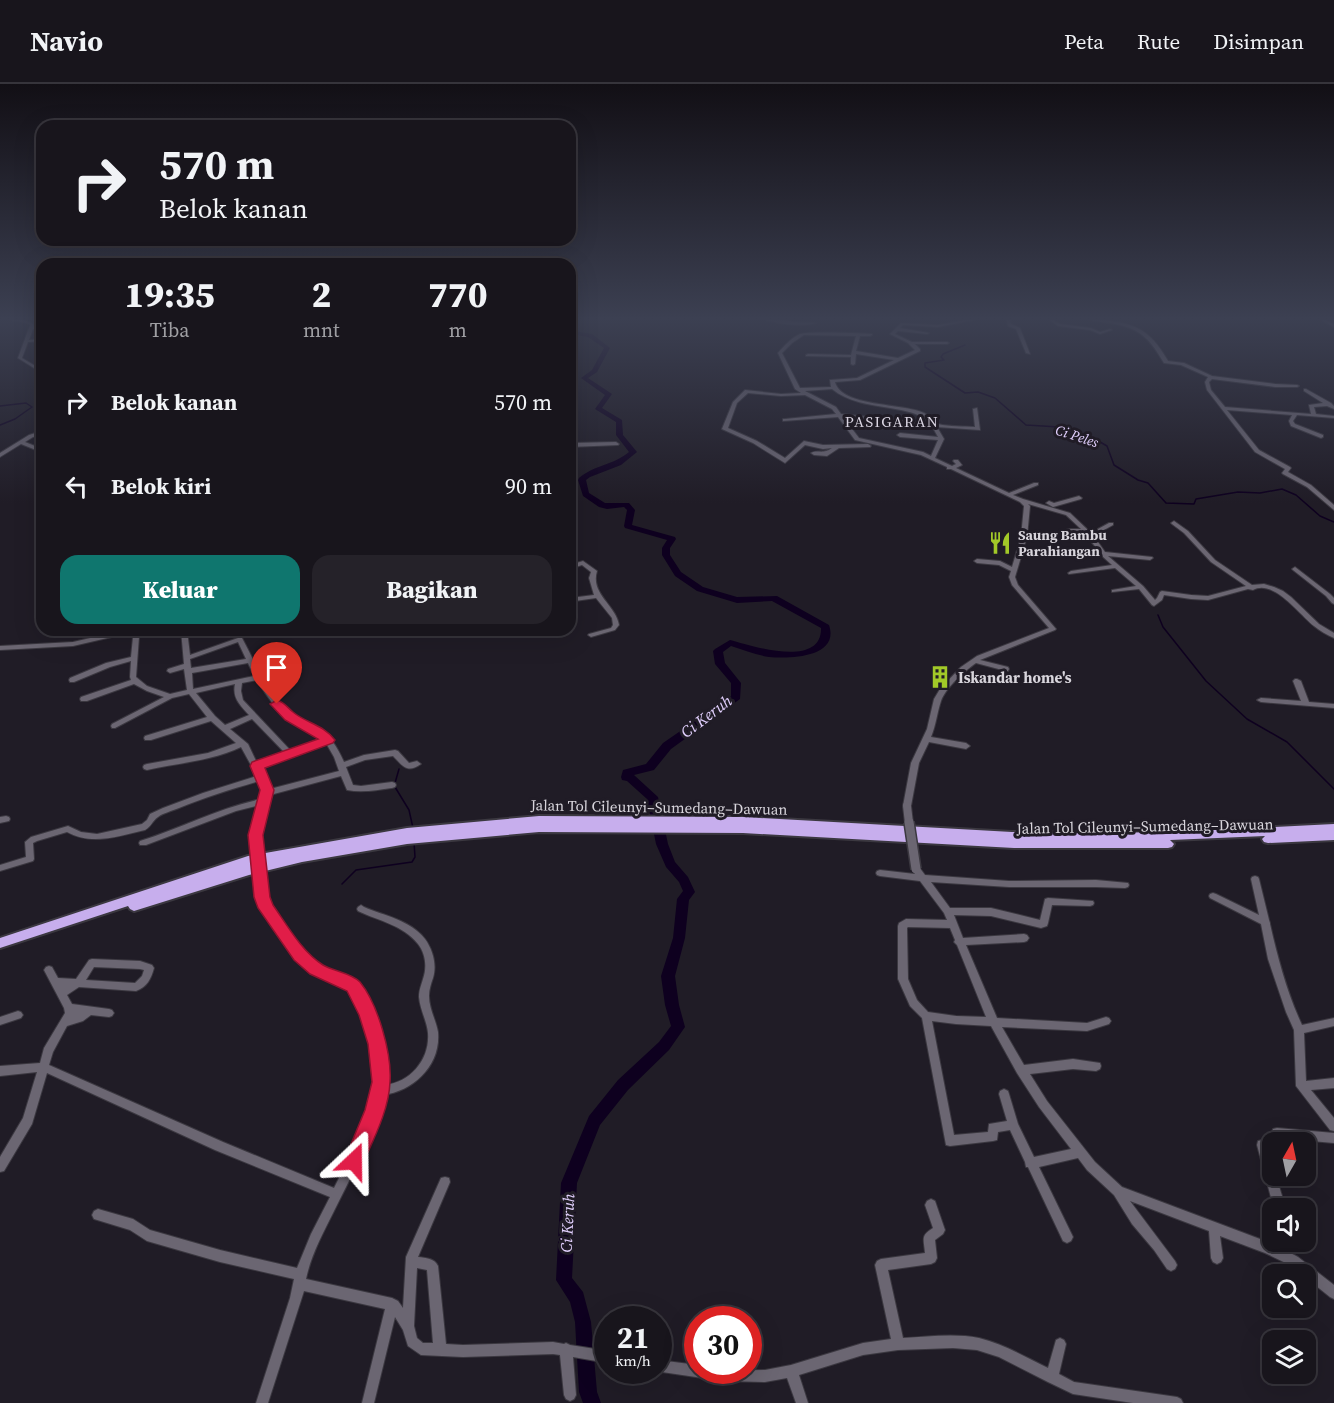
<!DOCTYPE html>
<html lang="id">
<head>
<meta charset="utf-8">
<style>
	:root { --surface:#18151c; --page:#252229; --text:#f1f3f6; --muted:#9f9fa3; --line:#36343b; --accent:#0f766e }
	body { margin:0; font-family:"Source Serif 4",serif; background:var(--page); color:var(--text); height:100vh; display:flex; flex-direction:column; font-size:22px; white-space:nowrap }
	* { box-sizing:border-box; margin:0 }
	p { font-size:20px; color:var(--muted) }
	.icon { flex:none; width:33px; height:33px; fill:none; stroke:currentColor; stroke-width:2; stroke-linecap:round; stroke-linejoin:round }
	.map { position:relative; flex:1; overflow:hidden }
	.drawer { position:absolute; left:36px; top:174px; width:540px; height:378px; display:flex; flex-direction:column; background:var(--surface); border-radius:18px; box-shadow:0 6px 24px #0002,0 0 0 2px var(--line) }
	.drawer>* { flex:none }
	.hud { position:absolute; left:36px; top:36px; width:540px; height:126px; border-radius:18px; box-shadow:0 6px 24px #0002,0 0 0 2px var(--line); background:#18151c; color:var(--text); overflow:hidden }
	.needle { width:39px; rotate:9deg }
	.tools { position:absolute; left:1262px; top:1048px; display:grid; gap:12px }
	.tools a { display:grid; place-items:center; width:54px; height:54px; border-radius:12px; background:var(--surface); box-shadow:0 6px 24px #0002,0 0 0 2px var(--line); font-size:30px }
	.speed { position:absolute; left:594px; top:1222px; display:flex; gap:12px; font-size:30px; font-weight:700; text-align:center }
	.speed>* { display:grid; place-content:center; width:78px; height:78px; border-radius:50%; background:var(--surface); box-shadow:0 6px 24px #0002,0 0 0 2px var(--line); line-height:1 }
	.speed small { font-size:15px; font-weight:400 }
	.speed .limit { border:9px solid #d22; background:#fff; color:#111 }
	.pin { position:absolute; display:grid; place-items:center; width:51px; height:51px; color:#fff; margin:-62px -26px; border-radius:50% 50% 50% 0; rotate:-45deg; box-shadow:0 0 6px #0007 }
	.pin .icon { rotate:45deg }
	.me { position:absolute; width:66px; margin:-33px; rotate:23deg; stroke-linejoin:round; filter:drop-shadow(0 0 4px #0008) }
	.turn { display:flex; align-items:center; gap:21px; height:126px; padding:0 24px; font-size:27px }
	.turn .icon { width:78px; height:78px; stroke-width:2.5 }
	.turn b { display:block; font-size:42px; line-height:51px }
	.eta { display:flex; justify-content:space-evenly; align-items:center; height:102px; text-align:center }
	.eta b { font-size:36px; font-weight:800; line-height:42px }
	.primary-button { display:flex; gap:12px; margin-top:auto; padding:12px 24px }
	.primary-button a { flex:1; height:69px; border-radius:18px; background:var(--accent); color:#fff; font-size:24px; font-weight:800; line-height:69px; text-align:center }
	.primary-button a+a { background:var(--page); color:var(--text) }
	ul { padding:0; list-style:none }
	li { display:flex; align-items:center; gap:18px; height:84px; padding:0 24px }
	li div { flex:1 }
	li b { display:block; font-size:22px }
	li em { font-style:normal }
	header { display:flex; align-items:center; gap:36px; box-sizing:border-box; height:84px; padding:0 30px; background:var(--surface); border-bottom:2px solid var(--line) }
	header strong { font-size:28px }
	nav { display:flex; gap:33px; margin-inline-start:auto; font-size:21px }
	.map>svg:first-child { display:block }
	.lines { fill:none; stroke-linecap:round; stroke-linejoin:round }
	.stream { stroke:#0e001f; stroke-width:1.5 }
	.river { fill:#0e001f; fill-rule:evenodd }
	.minor-casing { stroke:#3b3840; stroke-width:2 }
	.highway-casing { stroke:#3b3840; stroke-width:4 }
	.minor { fill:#6b6672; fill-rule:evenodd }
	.highway { fill:#c7aeed; fill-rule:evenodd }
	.minor-bridge-far1-casing { stroke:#3b3840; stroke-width:10; stroke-linecap:butt }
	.minor-bridge-casing { stroke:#3b3840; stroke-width:12; stroke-linecap:butt }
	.minor-bridge-far1 { stroke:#6b6672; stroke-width:8 }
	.minor-bridge { stroke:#6b6672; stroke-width:9 }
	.route { fill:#e11d48; stroke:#92132f; stroke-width:1.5 }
	.labels { text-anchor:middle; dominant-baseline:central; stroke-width:6; stroke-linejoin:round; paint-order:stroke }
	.far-water-label { font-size:14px; font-style:italic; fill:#e3d1ff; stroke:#201c26 }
	.far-poi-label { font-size:14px; font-weight:bold; fill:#d8d5dc; stroke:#201c26; text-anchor:start }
	.far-quarter-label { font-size:15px; letter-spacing:1.5px; fill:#dbd6e3; stroke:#201c26 }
	.poi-label { font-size:15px; font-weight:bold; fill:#d8d5dc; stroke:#201c26; text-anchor:start }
	.street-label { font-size:15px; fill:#d8d5dc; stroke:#201c26 }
	.water-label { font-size:16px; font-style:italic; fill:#e3d1ff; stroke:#201c26 }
</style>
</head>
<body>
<header>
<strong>Navio</strong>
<nav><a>Peta</a><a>Rute</a><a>Disimpan</a></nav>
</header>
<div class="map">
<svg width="1334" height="1319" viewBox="0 0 1334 1319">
	<rect width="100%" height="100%" fill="#201c26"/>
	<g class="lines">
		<path class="stream" d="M965 261 943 270 941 273 944 276 925 279V283L965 309 978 308 995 314 1026 341 1059 343 1075 351 1095 355 1107 362 1114 381 1138 396 1148 399 1166 419 1194 420 1196 415 1238 408 1260 409 1282 405 1296 411 1320 432 1334 438
			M0 322 26 319 32 323 15 335 0 341
			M1158 531 1163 543 1206 597 1247 635 1287 658 1334 705
			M395 699 399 685
			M395 703 409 726 413 744
			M342 800 356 786 412 778 415 773 414 758"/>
		<path class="river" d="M570 243 573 247 592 250 610 264 597 288 588 294 612 310 602 324 622 336 623 351 637 368 621 381 590 393 586 396 589 409 605 419H629L635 426 632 441 675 453 676 455 670 464V471L681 488 703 503 737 513 777 512 829 541C840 574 789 575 769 573 756 571 744 566 731 562L723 568 725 579 741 599 740 615 671 665 654 686 634 691 658 713 668 760 675 778 688 793 695 808 689 816 685 854 675 892 679 921 685 943 669 966 628 1006 600 1041 577 1099 572 1194 583 1208 591 1238 597 1308 601 1319H583L579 1308 575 1238 570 1218 556 1196 561 1099 589 1032 618 996 659 958 671 942 665 921 661 892 673 854 677 815 683 807 679 798 666 783 656 760 647 715 627 697 622 696 621 693 623 686 646 680 663 659 731 612V599L715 580 713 567 715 565 730 556C752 562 822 585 821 544L772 517 737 519 697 507 675 492 662 471V464L667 456 625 444 624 442 627 426 624 423 607 425 599 423 583 412 578 396 579 394C594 381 614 381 629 368L616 351V338L595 325 605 311 581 294 592 286 604 264 588 253 570 250Z"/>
		<g class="minor-casing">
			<path id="minor" d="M6 235C15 235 26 235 33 240L34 243 42 242V244L33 245 29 256 42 255V257L28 258 22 274 42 286V289L18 274 30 241 27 239Z
				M763 235C774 234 786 237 797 238 804 239 810 238 816 239 803 243 776 240 763 235Z
				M971 235H979L938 243 903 241 900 244 929 249 927 250 898 247 895 250 912 258H947L949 259 947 260H915L920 265V267L860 296 835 298C841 323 903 319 924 329 930 332 932 339 938 340 950 343 963 342 975 343L973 325 977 324 980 346 937 343 944 355 935 374 952 382 956 380 953 377 954 376H958L962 381 956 384 1009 409 1034 399H1038V401L1013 411 1023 415 1070 429 1090 448 1098 447V445L1109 439H1113V441L1104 446 1106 448 1105 449 1093 451 1105 468 1152 473 1153 474 1150 476 1108 472 1143 502 1155 516 1157 514 1160 508 1162 507 1191 511 1208 512 1246 502 1211 478 1184 449 1172 440 1171 439 1174 437 1188 447 1215 476 1252 501 1264 500 1274 503 1283 507 1291 513 1319 540 1334 549V554C1327 551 1320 547 1314 542 1300 531 1273 494 1253 506L1248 505 1208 516 1191 515 1164 511 1162 516 1154 522 1152 521 1139 505 1112 508V506L1136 502 1115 484 1069 490 1068 489 1071 487 1112 481 1101 471 1076 468 1075 467 1078 465 1099 467 1084 449 1064 448 1063 447 1066 445H1081L1066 431 1028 420 1030 422 1027 453 1015 493 1018 501 1056 545 1055 546 980 576 1008 583 1009 585 1008 587H1006L976 579C965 587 946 603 941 617 937 629 936 641 931 653L966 659 970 662 966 665 929 658 919 679 911 722 910 724H904L903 722 911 679 927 645 934 615 940 605 961 583 977 572 1049 544 1012 501 1009 493 1011 487 999 481 977 479 974 477 977 475 1000 477 1012 483 1021 453 1024 422 1020 418 951 385H947V383L921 371 855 356 838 333 783 337V335H785L836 330 832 325 805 311 781 312 748 309 737 319 728 344 757 357 785 374 804 357 823 361 868 360 871 362 870 363 839 364 827 372 814 371 811 369C818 365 822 371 832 364L823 365 805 361 785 379 753 359 722 345 733 318 745 306 781 310 801 309 795 305 778 269C784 262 791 254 800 250 808 247 861 249 872 250V251L870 252H860L856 267 898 274 915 266 908 259 890 250 901 239 938 241ZM804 251 856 252 851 271 808 270 806 271V272L851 273V280L853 281 855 280 856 270 894 276 857 294 830 296 831 303 800 304 782 269 792 259ZM832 305C848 318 870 321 890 324 905 327 919 328 929 339L841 330 836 323 805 307ZM843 333 932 342 938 353 900 349 897 351 900 353 938 356 931 372 923 368 859 354Z
				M1006 235H1010L1011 240 1020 244 1030 270 1026 269 1016 245 1008 242Z
				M1048 235H1052L1060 240 1091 244 1100 248 1110 245 1112 246 1100 250 1090 246 1058 242Z
				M1087 235C1095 235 1103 236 1111 237 1141 241 1153 251 1168 277L1184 279 1212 292 1275 300 1297 301 1299 302 1297 303H1275L1212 295 1209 298 1211 306 1225 323 1311 330 1309 321 1323 319 1304 307V305H1306L1331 319 1334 322V325L1327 322 1314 323 1316 330 1334 332V334L1297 331 1293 337 1295 340 1323 351V353L1321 354 1291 342 1289 337 1292 331 1227 326 1259 366 1290 383 1291 384 1288 388 1311 401 1334 421V426L1307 403 1283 390 1282 389 1285 385 1255 368 1207 306 1205 298 1208 293 1181 281 1164 279C1151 257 1142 245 1115 240 1105 238 1095 238 1087 235Z
				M1319 235H1324L1334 240V243Z
				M42 347V351L33 353 25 358 40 364V366H36L21 360 0 373V369L29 351Z
				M616 358 619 360 618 361 570 363V359Z
				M1079 412 1082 414 1081 415 1053 423 1046 419 1049 417 1054 419Z
				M583 477 597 487C590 510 616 521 619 541L615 546 591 553 588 551 589 550 611 544 613 541 612 534 596 514 575 517 576 522 570 525V514L594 511 589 494 591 488 582 481 570 485V481Z
				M1295 483 1330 510 1334 514V520L1332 519 1326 512 1293 486 1292 485Z
				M125 546H134L135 548 155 546H180L177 548 138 552 139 553 136 593 147 602 170 610 187 606 184 585 170 589 167 587 168 585 184 580 181 546H187L190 571 238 554H242C255 578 264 602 283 622 293 632 304 636 315 642 330 650 337 663 344 678L364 671 395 666 398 667 409 679 417 677 421 680C407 690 403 682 393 672L365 676 346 683 353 701 361 702 392 698 395 699 396 701 395 703 392 704C377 706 362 709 347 706L341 692 270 711 259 751 258 753H252L251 751 260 721 236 727 146 761H140L139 759 140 757C181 744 219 724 261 715 263 708 262 704 259 697 232 705 205 713 179 724 172 727 163 729 158 733 152 737 152 742 145 746 119 752 92 762 67 748L37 757 33 759 34 775 33 777 0 787V781L26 773 25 758 31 753 68 742 81 748 97 750 142 740 147 736 150 730 163 724 203 709 257 692 241 663C212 677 178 679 147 686L144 685 143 683 144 681 147 680 208 669 236 659 211 637 151 656H145L144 654 145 652 207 633 189 610 172 614 115 644H112L111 642 112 640 164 613 147 607 134 600 87 617H81L80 615 81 613 131 596 130 593 131 577 110 583 74 598H70L69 596 70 594 106 579 131 573 133 553 129 549 73 562 0 566V562L73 558ZM238 558 246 575 191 584 190 575ZM248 579 254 592 193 605 192 589ZM257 596C265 610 276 626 290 635 301 642 313 646 323 655L291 667 243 616 241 607 242 599ZM235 600C232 614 240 621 249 631L225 641 215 632 196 609ZM252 635 285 669 257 679 248 660 230 645ZM326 659 334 673 339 687 270 705 260 684Z
				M1295 595H1297L1301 597 1309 618 1334 620V624L1261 618 1257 616 1261 614 1301 617 1293 597Z
				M6 732 9 733 10 735 9 737 0 739V733Z
				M916 782 919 783 925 791 1009 797 1096 796 1128 799 1129 801 1128 803 1125 804 1096 803H1009L931 798 950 824H991L1040 836 1045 815 1048 814 1093 817 1094 819 1093 821 1090 822 1052 821 1048 839 1047 842 1041 844 991 832 954 831 963 854 1024 850 1027 851 1029 854 1027 857 1024 858 966 861 997 934 1087 939 1106 933 1109 934 1111 937 1109 940 1087 947 1002 943 1024 981 1073 975 1100 979 1101 982 1100 985 1096 987 1073 985 1030 990 1047 1017 1095 1078 1122 1103 1268 1158 1272 1157V1158H1289L1287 1162 1281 1164 1298 1173 1334 1201V1215L1330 1213 1305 1193V1191H1302L1290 1181 1265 1169 1220 1152 1223 1174 1221 1178 1217 1180 1213 1178 1211 1174 1209 1147 1130 1117 1175 1177 1177 1181 1175 1185 1171 1187 1167 1185 1154 1166 1132 1140 1114 1111 1087 1086 1078 1074 1039 1083 1073 1153 1071 1157 1067 1159 1063 1157 1028 1083H1026L1025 1078 1010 1046 998 1048 997 1056 993 1057 950 1062 946 1061 922 934 910 922 898 895V842L899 839 906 835 947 836 944 829 920 797 880 792 877 791 876 789 877 787 880 786 915 790 912 785 913 783ZM908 843 950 844 955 856 954 858 957 861 986 933 956 932 928 928 917 916 908 895 907 844ZM932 937 956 940 991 942 1017 989 1039 1023 1071 1065 1034 1073 1018 1040 1009 1010 1008 1007 1004 1005 1000 1007 999 1010 1007 1037 989 1040 988 1048 954 1051Z
				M1255 792 1258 793 1259 795 1269 836 1270 839V840C1278 875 1287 909 1302 941L1334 934V942L1304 949 1306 997 1334 994V1004L1311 1006 1334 1034V1047L1330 1046 1296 1002 1294 946 1286 928 1268 875 1261 840 1210 814 1209 812 1210 810 1213 809 1216 810 1259 831 1251 795 1252 793Z
				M262 810 265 811 270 823 297 860 313 878 358 901 369 920 382 960 386 998 385 1001C411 998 430 975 428 949 427 937 420 926 419 913 419 906 421 902 423 895 427 884 426 870 418 860 403 841 379 837 358 827L357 825 358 823 361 821 364 823C385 832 410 836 425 855 433 866 437 881 433 894 431 900 429 905 429 912 429 925 436 936 438 948 441 981 414 1007 383 1011 373 1052 353 1089 334 1127 323 1149 311 1171 306 1195L392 1214 398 1217 403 1224 406 1173 441 1094 445 1093 449 1094 450 1098 418 1173C426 1174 434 1174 438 1182L446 1260 463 1261 553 1258 564 1260 566 1259 570 1261 608 1267V1279L573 1273 576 1311 574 1315 570 1317 566 1315 564 1311 560 1271 553 1270 463 1273 421 1271 408 1262 403 1246 395 1233 374 1319H362L385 1225 304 1207 268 1319H256L290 1214 294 1195 220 1178 147 1157 130 1146 94 1135 92 1131 94 1127 98 1125 133 1135 150 1146 220 1166 297 1184 311 1150 330 1113 215 1066 47 989 32 1040 4 1087 0 1088V1073L23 1034 37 988 0 992V982L40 979 44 964 65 929 64 924 44 886 46 883 49 882 52 883 58 894 76 895 89 876 92 875 140 877 152 881 154 884C151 895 147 903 136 907L79 903 67 911 72 920 109 925 112 926 114 929 112 932 109 933 91 931 83 937 67 942 53 968 49 981 223 1058 334 1104 356 1060 369 1026 376 998 372 960 360 921 352 907 307 884 291 866 263 826 258 813 259 811ZM94 883 140 885 144 886 142 892 135 899 86 896ZM417 1184 427 1186 433 1259H423L417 1254 414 1242Z
				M18 927 21 928 23 931 21 934 0 941V933Z
				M1277 1044 1334 1049V1059L1277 1054 1273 1053 1272 1049 1273 1045Z
				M1262 1056 1266 1057C1270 1069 1272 1079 1272 1092H1276L1286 1125H1274L1257 1061 1258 1057Z
				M931 1115 935 1117 945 1146 943 1150 935 1156 937 1174 935 1178 931 1180 888 1186 903 1254C927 1253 954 1249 979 1254 1004 1260 1025 1273 1048 1284L1056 1256 1060 1254 1064 1256 1066 1260 1059 1290 1074 1298 1177 1313 1181 1315 1183 1319H1133L1073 1310 1048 1298 999 1273 977 1266 953 1264 898 1266 863 1271 799 1291 808 1319H796L787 1294 765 1298 723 1297 655 1287H658V1276L698 1281V1287L765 1286 791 1281 863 1259 891 1255 875 1181 877 1177 881 1175 925 1169C924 1155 920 1152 933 1144L925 1121 927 1117Z"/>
		</g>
		<g class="highway-casing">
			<path id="highway" d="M539 732 743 733 1012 748 1095 749 1172 748 1334 740V756L1268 759 1264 758 1262 755 1265 752 1170 756 1174 760 1172 763 1168 764H1014L743 749 539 748 407 760 302 778 249 791 134 827 130 825 128 822 0 864V854L248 772 407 744Z"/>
		</g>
		<use href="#minor" class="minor"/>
		<use href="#highway" class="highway"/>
		<g class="minor-bridge-far1-casing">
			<path id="minor-bridge-far1" d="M907 722 909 739"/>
		</g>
		<g class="minor-bridge-casing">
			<path id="minor-bridge" d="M909 738 916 785
				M255 751 262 813"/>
		</g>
		<use href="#minor-bridge-far1" class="minor-bridge-far1"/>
		<use href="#minor-bridge" class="minor-bridge"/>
	</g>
	<linearGradient id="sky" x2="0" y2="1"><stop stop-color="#120f15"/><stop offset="0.56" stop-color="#3c4052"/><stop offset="1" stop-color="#3c4052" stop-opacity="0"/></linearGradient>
	<rect width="1334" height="419" fill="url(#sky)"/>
	<path class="route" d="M277 616C284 618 287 623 293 628 306 639 324 641 335 656L333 659 265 684 274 706 263 751 270 813 273 821C287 841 302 868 323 881 333 887 352 889 360 898 378 920 392 970 390 998 389 1027 372 1058 361 1084L354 1087 347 1084 344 1077 365 1026 372 998 368 960 359 931 347 907 310 890 294 876 258 824 254 813 248 751 260 706 250 682 252 678 318 655 285 636 270 620Z"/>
	<defs>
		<g id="restaurant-bare" transform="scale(1.8)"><path d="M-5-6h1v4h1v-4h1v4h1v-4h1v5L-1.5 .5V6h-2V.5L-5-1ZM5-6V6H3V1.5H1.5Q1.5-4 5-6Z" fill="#a2c928" stroke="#201c26" stroke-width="2.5" paint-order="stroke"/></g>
		<g id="building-bare" transform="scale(1.8)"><path d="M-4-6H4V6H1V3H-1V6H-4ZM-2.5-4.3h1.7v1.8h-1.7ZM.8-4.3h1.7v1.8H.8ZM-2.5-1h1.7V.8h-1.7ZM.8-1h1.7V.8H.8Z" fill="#a2c928" stroke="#201c26" stroke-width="2.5" paint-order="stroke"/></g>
	</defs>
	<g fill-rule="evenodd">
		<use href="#restaurant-bare" x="1000" y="459"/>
		<use href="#building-bare" x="940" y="593"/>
	</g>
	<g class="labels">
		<g class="far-water-label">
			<text transform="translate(1077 352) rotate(18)">Ci Peles</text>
		</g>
		<g class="far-poi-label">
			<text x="1018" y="451">Saung Bambu<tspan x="1018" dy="16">Parahiangan</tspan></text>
		</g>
		<g class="far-quarter-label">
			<text x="892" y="337">PASIGARAN</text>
		</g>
		<g class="poi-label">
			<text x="958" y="593">Iskandar home's</text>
		</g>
		<g class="street-label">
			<text transform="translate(659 723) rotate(1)">Jalan Tol Cileunyi–Sumedang–Dawuan</text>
			<text transform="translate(1145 742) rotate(-1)">Jalan Tol Cileunyi–Sumedang–Dawuan</text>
		</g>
		<g class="water-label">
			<text transform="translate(706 632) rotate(-37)">Ci Keruh</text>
			<text transform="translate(567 1139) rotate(-87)">Ci Keruh</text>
		</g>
	</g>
</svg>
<div class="tools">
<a><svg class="needle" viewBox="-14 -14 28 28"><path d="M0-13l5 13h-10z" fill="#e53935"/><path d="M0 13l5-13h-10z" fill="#9f9fa3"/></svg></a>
<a><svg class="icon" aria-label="sound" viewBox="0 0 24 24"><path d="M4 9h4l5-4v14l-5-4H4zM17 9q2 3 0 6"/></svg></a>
<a><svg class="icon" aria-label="search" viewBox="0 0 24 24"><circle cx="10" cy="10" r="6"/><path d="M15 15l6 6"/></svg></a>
<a><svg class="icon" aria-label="layers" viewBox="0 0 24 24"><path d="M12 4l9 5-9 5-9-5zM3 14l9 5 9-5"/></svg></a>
</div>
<div class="speed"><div>21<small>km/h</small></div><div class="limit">30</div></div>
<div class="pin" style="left:277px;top:620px;background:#d93025"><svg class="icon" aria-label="arrive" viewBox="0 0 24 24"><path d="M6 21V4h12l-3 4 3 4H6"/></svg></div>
<svg class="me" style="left:354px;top:1077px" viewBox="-20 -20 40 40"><path d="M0-17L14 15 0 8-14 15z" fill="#e11d48" stroke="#fff" stroke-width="4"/></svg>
<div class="hud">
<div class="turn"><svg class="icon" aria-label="right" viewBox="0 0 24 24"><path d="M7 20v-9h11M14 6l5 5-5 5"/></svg><div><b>570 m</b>Belok kanan</div></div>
</div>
<section class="drawer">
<div class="eta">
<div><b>19:35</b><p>Tiba</p></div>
<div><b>2</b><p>mnt</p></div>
<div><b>770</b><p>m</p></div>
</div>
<ul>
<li><svg class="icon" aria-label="right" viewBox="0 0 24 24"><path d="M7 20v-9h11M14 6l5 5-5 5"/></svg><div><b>Belok kanan</b></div><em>570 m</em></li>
<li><svg class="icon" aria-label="left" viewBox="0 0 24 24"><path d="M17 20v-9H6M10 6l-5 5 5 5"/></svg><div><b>Belok kiri</b></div><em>90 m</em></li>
</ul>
<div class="primary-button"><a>Keluar</a><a>Bagikan</a></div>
</section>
</div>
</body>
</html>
